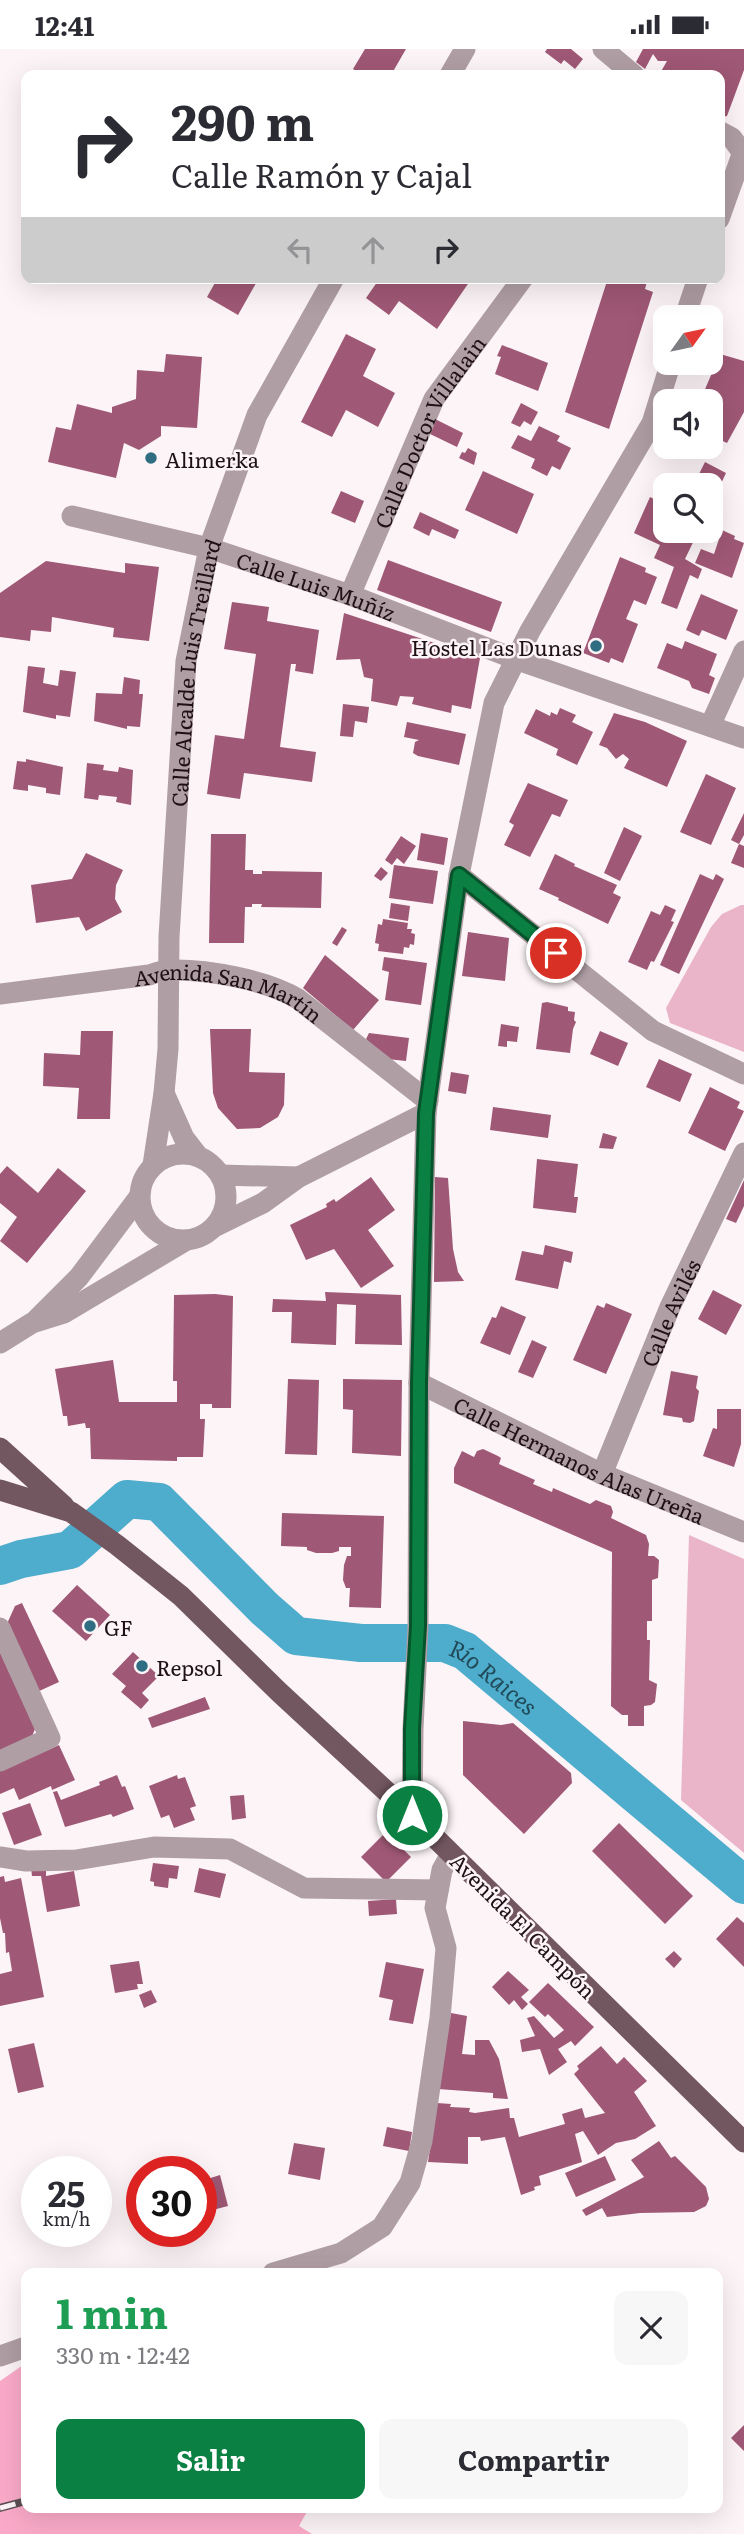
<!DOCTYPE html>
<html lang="es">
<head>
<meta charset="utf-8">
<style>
	:root { --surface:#fff; --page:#f7f7f7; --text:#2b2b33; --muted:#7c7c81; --accent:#0b8043 }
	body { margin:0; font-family:Literata,serif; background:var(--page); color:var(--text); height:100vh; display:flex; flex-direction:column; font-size:26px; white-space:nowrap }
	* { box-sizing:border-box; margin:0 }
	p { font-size:23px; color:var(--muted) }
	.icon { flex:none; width:38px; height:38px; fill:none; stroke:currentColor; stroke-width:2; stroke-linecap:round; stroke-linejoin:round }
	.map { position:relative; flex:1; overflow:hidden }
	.panel { position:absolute; left:21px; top:2219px; width:702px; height:245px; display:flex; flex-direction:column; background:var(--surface); border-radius:14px; box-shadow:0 7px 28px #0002 }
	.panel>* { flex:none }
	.top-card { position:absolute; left:21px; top:21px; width:704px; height:214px; border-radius:14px; box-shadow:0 7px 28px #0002; background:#fff; color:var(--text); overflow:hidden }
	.needle { width:46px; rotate:57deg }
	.tools { position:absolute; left:653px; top:256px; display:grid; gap:14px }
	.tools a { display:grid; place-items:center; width:70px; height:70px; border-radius:14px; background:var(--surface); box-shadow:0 7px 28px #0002; font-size:35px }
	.speed { position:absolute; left:21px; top:2107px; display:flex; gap:14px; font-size:35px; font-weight:700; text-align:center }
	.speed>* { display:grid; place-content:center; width:91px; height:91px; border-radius:50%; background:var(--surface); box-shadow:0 7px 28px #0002; line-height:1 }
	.speed small { font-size:18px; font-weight:400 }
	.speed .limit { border:10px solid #d22; background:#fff; color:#111 }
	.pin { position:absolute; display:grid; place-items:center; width:60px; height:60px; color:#fff; margin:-30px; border:4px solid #fff; border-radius:50%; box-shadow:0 2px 7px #0007 }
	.me { position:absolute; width:77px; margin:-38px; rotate:0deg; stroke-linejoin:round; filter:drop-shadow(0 0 5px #0008) }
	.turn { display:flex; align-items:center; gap:24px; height:147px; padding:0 35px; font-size:32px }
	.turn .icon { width:91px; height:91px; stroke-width:2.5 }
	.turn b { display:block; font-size:49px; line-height:60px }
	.lanes { display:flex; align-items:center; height:66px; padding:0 35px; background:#0003; justify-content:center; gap:35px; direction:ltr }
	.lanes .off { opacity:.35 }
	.round { display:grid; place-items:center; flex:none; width:74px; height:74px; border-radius:14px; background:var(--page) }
	.head { display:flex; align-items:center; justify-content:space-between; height:119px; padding:0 35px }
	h1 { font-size:42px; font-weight:700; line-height:52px; color:#1e9e55 }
	.action { display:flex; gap:14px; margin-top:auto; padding:14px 35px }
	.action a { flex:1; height:80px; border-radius:14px; background:var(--accent); color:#fff; font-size:28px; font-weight:700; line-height:80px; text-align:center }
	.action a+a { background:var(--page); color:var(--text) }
	.status { display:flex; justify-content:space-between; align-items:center; height:49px; padding:0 35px; background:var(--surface); direction:ltr }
	.status svg { height:19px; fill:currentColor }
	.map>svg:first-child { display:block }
	.green { fill:#eab5c8 }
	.forest { fill:#faaac8 }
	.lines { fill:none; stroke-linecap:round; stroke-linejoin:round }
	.river { stroke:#4eaccc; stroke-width:38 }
	.building { fill:#9f5875 }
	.street { stroke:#af9ea4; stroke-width:21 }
	.primary { stroke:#725660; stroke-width:21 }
	.rail-casing { stroke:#5b4f53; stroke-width:8 }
	.rail { stroke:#fcf4f6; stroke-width:5; stroke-dasharray:16; stroke-linecap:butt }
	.route-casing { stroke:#07532c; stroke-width:18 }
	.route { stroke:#0b8043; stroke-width:12 }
	.poi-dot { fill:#2f6d83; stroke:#fcf4f6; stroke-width:2.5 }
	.labels { text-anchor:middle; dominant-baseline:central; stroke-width:5; stroke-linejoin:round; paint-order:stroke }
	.street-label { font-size:21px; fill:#1e1015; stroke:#fcf4f6 }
	.poi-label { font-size:21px; fill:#1e1015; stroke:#fcf4f6; text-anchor:start }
	.water-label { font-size:23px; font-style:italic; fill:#214a59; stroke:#fcf4f6 }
</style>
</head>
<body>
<div class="status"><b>12:41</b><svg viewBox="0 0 49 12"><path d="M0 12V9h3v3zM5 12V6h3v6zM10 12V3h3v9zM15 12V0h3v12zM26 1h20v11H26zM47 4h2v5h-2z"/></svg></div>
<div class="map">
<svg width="744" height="2485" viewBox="0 0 744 2485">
	<rect width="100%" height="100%" fill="#fcf4f6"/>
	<path class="green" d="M741 856H744V1003L670 974 666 959 711 878 722 865Z
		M689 1486 744 1510V1804L681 1751Z"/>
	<path class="forest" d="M26 2314V2459H309L299 2477 312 2485H0V2332Z"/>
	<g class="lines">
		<path class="river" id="s1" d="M0 1517 21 1510 70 1501 127 1450 159 1453 265 1560 296 1587 361 1594H445L465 1602 744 1836"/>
	</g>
	<path class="building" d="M365 0H406L391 26H363L353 20Z
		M547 0H571L583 10 575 20 564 11 561 15 545 3Z
		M643 0H744V21L727 67 719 69V26H659L667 12H658L653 5 645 20 636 13Z
		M211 229H259L238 266 207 248 216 232Z
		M380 229 425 230 472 229 437 280 399 252 389 266 366 249Z
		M608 229 620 231 648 229 645 240 653 243 609 380 565 363Z
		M346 285 376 300 363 327 395 344 378 378 346 361 332 388 301 373Z
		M502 296 548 314 538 342 495 325 501 308 497 307Z
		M166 305 202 308 197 379 161 377V387L139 401 124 394 116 429 48 413 56 378 71 381 77 355 112 364V358L136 350 137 321 164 323Z
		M720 305 744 312V363L727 394 710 386V352H700Z
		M521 354 538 363 531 376 524 372 520 378 511 374Z
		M435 370 463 384 457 398 428 384Z
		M539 377 560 387 557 392 571 399 560 421 552 417 547 427 531 419 535 410 511 399 518 386 531 392Z
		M468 399 477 404 474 416 459 409 462 403 465 404Z
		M705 413 726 424 710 458V436L696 431Z
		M483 422 534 445 517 485 465 461Z
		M341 442 364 452 355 474 331 464Z
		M650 448 665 455V481H699L685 510 702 520 698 530 690 526 677 560 661 554 674 518 654 509 660 496 634 484Z
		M420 463 459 481 455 490 432 480 429 487 413 479Z
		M722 481 735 487 734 490 744 494 732 529 695 514 701 500 714 505Z
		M620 508 646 519 645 523 657 528 646 556 634 551 626 570 638 575 623 614 611 609 609 614 583 604Z
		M388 511 502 553 491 583 377 541Z
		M46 512 125 524V514L159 518 149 592 113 588 114 579 52 568 51 583 31 581 30 592 0 588V544Z
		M701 545 738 561 726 591 702 581 699 587 686 581Z
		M232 553 269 558 267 572 319 581 313 625 295 622 296 615H291L280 698 316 703 312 733 244 724 240 750 207 745 215 686 244 690 256 605 224 600Z
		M344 564 480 609 471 660 452 656 451 664 412 655 414 648 400 647 397 657 371 652 373 630 364 628 360 610 336 611Z
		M685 592 717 605 709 626 715 629 709 645 692 639 689 632 657 619 667 594 682 600Z
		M28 617 45 619 43 634 58 637 60 621 76 623 70 668 56 666V670L23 663Z
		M124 628 140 631 139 645H143L140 678 127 677V680L94 672 96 644 122 645Z
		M343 655 369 658 367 674 355 672 353 688 340 687Z
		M560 659 576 666 572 673 593 683 577 716 556 706 558 700 524 684 536 660 550 667 551 663 557 666Z
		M614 664 645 673 687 692 667 738 624 719 629 710 623 705 616 710 607 699 599 696Z
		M407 673 466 685 459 716 418 707 413 704 415 693 419 691 404 688Z
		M26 710 63 718 60 746 46 744V739L28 736V742L13 740 17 712 26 713Z
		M87 714 104 716 103 721 118 723 119 718 133 721 131 756 116 753 117 748 99 746 98 751 84 749Z
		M706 725 736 739 711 796 680 783Z
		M528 734 568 751 560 768 552 765 530 808 504 796 514 776 509 773Z
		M744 764V786L739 795 731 791Z
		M624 778 642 787 620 832 604 824Z
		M421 784 448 789 444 816 417 811Z
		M211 785H246L245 821H253V825H262V822L322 823 321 859 261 858 262 855H252V858H245L244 894H209Z
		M401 787 416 797 404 815 397 809 392 816 385 811Z
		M739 795 744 797V819L731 814Z
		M86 804 123 821 116 836 115 850 122 863 86 882 79 868 36 874 31 836 72 830Z
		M555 805 575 815 574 817 617 836 613 844 621 848 608 875 558 851 559 849 539 840Z
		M394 816 438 822 433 855 389 849Z
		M381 818 388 824 381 832 374 827Z
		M700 825 713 831 716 825 724 830 679 925 660 916Z
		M391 854 410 857 408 872 389 869Z
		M665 856 676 861 671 872 674 873 654 913 651 912 647 921 628 913 651 862 660 866Z
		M383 870 408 874 407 880H412L411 884 415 885 414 896 410 895 409 899 404 898 403 905 378 902 379 895 375 894 378 875 382 876Z
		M342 878 347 881 337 897 332 894Z
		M468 883 509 889 505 932 462 927Z
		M325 906 379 951 353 981 303 939Z
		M384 908 427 914 421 956 385 951 389 923 382 921Z
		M547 953 568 958V962L575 963 574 971 576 973 573 980 570 1004 536 1000 542 954Z
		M501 975 519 978 517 993 507 992V998L498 997Z
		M210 980H251L249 1023 285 1024 284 1056 278 1068 260 1079 237 1080 218 1059 213 1044Z
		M81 982H113L110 1070H77L79 1039 43 1037 44 1004 80 1006Z
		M600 982 628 994 618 1017 590 1005Z
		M369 984 409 989 406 1012 387 1010 366 990Z
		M659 1010 692 1025 680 1053 646 1038Z
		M451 1023 469 1026 466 1045 448 1042Z
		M710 1038 740 1053 737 1059 744 1062 725 1102 688 1084Z
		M493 1058 551 1066 548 1089 490 1081Z
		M603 1084 617 1088 613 1100 599 1099Z
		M537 1110 578 1115 574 1148H578L576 1164 533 1159Z
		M7 1117 38 1144 58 1119 86 1142 27 1214 0 1192 17 1168 0 1154V1125Z
		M371 1128 395 1161 368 1181 394 1217 361 1239 334 1200 306 1211 290 1176 327 1158 326 1155 334 1150 336 1153Z
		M435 1128 448 1129 453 1200 458 1223 464 1232 434 1233Z
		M744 1131V1157L736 1174 726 1170Z
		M545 1196 573 1203 571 1214 564 1212 558 1240 515 1231 522 1202 543 1206Z
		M713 1241 742 1256 726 1286 698 1270Z
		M325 1243 401 1246 402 1296 355 1295 356 1256 337 1255 336 1296 291 1294 292 1263H272L273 1250 326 1252Z
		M215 1245 233 1247 231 1359H212V1355H200V1370H205L203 1408H177V1412L91 1410 90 1379H86L85 1374 68 1377 67 1367H63L55 1320 113 1311 119 1353H177V1332H173L174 1246Z
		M606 1254 632 1265 606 1325 573 1311 597 1256 604 1259Z
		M501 1257 526 1268 510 1306 480 1294 492 1268 496 1269Z
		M532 1291 547 1298 533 1329 518 1323Z
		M671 1322 698 1327 696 1339 699 1342 694 1372 690 1374 683 1373 682 1369 663 1366Z
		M288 1330 319 1331 317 1406 285 1405Z
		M343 1330 402 1331 401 1407 352 1404 353 1361 343 1360Z
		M717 1360H741V1395L734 1418 703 1407 713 1379 717 1380Z
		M483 1400 498 1407 501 1409 499 1415 535 1431 533 1435 552 1443 553 1439 590 1455 596 1451 611 1457 613 1463 611 1469 646 1486 649 1495 648 1507H654L659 1511 658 1529 652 1531V1572H647V1591H650L649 1631 657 1635 655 1653 651 1656 644 1657V1677H628V1666H622L611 1657 612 1503 454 1434V1419L462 1402 474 1408 477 1402Z
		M282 1464 384 1467 381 1559 349 1558 350 1539H346L343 1531 344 1516 347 1507H351V1498H339V1502L332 1504H316L307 1501V1498L281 1497Z
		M77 1536 110 1566 86 1592 52 1562Z
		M22 1554 59 1633 37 1643 6 1577 15 1557Z
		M0 1603 35 1680 30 1692 0 1702Z
		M133 1603 159 1627 142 1644 149 1651 141 1660 121 1643 126 1637 112 1625Z
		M205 1648 210 1660 152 1679 148 1669Z
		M463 1672 501 1676 513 1674 571 1724 572 1734 524 1785 463 1726Z
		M59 1696 75 1731 52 1741 51 1737 19 1751 14 1739 0 1745V1722Z
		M117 1726 122 1738 125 1737 134 1760 113 1768 111 1765 65 1778 53 1743 57 1742 61 1751 100 1736 99 1733Z
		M177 1726 178 1730 185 1728 196 1757 190 1759 195 1771 174 1779 169 1766 161 1769 149 1737Z
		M244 1746 246 1769 232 1771 230 1747Z
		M30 1754 42 1786 14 1796 2 1764Z
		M619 1774 693 1847 665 1875 592 1802Z
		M386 1783 411 1808 386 1833 361 1808Z
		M153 1814 179 1817 177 1830 169 1829 168 1839 154 1837V1833L150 1832Z
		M31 1818H46V1827L74 1822 80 1857 47 1863 41 1827H32Z
		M199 1819 226 1825 220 1849 194 1843Z
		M4 1827 5 1833 21 1829 44 1948 0 1957V1925L12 1922 9 1903 6 1904 5 1884H3L0 1869V1828Z
		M396 1850 397 1865 369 1867 368 1852Z
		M737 1868 744 1874V1918L716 1890Z
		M674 1902 682 1910 674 1919 665 1910Z
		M139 1912 143 1935H137L138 1940 115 1944 110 1916Z
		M386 1913 424 1920 413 1975 389 1971 393 1951 379 1948Z
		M508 1922 529 1941 521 1948 528 1955 522 1961 514 1951 509 1956 492 1938Z
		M548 1934 594 1978 575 1997 571 1992 558 2000 567 2013 549 2026 540 2000 522 2003 520 1991 535 1987 527 1969 534 1967 554 1989 564 1981 548 1965 545 1968 529 1953Z
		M151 1941 157 1953 144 1959 139 1946Z
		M451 1964 467 1967 462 2005 475 2006V1991H489L499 2010 508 2050 493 2049V2044L438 2040Z
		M34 1994 44 2038 18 2044 8 2000Z
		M601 1997 617 2015 624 2008 647 2032 634 2043 656 2077 635 2090 616 2094 598 2106 583 2082 575 2085 582 2113 539 2127 541 2136 534 2138 535 2141 521 2146 505 2088 481 2092 480 2088H468V2115L428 2113 437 2054 451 2055 450 2058 470 2059 469 2063 475 2064 509 2059 510 2069H514L519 2088 565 2075 562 2065 582 2059 585 2069 605 2064 574 2025 579 2020 577 2017Z
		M387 2078 412 2083 409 2102 383 2097Z
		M659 2092 671 2109 675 2107 706 2138 709 2150 706 2157 694 2163 640 2164 607 2168 602 2159 586 2167 582 2161 644 2128 631 2111Z
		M294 2094 325 2099 320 2131 288 2125Z
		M605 2107 616 2131 576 2148 565 2124Z
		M220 2126 228 2157 201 2164V2132Z
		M744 2376V2402L731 2389Z"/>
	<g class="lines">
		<g class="street">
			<path d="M603 0 634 26"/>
			<path d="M450 26 465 0"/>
			<path d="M719 82 732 89 744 106"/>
			<path d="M719 170 744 100"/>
			<path d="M685 268 698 229"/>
			<path id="s2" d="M72 467 209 499 350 546 515 610 744 689"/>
			<path id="s3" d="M350 546 434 350 523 229"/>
			<path d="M710 677 744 602"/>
			<path d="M459 826 653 982 744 1025"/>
			<path id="s4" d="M0 945 149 926C155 924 163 921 170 921 207 920 267 931 298 950L428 1052"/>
			<path d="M164 1044 184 1089 198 1107"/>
			<circle cx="183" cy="1148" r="43"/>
			<path id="s5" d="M153 1116 164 1044 168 1000 169 888 186 612 209 499 257 366 334 229"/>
			<path d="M221 1126 299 1128"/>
			<path d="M216 1177 263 1154 299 1128 426 1064"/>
			<path d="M36 1271 79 1228 139 1148"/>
			<path d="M0 1294 32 1274 64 1264 185 1192"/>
			<path id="s6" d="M419 1334 602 1425 744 1483"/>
			<path id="s7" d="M602 1425 670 1258 744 1104"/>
			<path d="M0 1579 50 1689 0 1712"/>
			<path d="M412 1766 413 1680 418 1577 419 1334 426 1064 459 826 494 654 530 582 652 374 671 313"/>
			<path d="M0 1808 26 1812 76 1811 154 1798 230 1800 304 1839 438 1841"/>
			<path d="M273 2224 341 2204 382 2178 410 2134 422 2092 440 1969 446 1899 435 1859 442 1821 451 1805"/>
			<path d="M0 2307 26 2298"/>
		</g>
		<path class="primary" d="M0 1399 64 1457
			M0 1441 71 1463 117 1496 181 1547 279 1643 412 1766 744 2093"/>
		<g class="rail-casing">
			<path id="rail" d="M0 2459 26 2452"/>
		</g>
		<use href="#rail" class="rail"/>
	</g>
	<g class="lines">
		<g class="route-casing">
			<path id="route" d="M412 1766V1680L418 1577 419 1334 426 1064 459 826 556 904"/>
		</g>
		<use href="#route" class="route"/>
	</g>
	<g class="poi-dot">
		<circle cx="151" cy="409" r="7"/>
		<circle cx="596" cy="597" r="7"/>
		<circle cx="90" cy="1577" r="7"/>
		<circle cx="142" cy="1617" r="7"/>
	</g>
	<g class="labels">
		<g class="street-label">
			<text stroke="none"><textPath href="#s3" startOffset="182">Calle Doctor Villalain</textPath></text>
			<text stroke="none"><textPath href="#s2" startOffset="254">Calle Luis Muñíz</textPath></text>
			<text stroke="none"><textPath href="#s5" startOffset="495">Calle Alcalde Luis Treillard</textPath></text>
			<text stroke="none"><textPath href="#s4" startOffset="234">Avenida San Martín</textPath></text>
			<text stroke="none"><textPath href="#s7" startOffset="175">Calle Avilés</textPath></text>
			<text stroke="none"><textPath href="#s6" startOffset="178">Calle Hermanos Alas Ureña</textPath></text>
			<text transform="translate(524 1876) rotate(45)">Avenida El Campón</text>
		</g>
		<g class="poi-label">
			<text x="165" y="409">Alimerka</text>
			<text x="582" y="597" text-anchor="end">Hostel Las Dunas</text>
			<text x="104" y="1577">GF</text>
			<text x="156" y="1617">Repsol</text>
		</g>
		<g class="water-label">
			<text stroke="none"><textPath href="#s1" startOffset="581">Río Raices</textPath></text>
		</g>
	</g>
</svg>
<div class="tools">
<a><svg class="needle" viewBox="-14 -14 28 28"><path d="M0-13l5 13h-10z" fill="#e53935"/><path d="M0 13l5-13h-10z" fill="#7c7c81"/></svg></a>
<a><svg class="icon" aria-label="sound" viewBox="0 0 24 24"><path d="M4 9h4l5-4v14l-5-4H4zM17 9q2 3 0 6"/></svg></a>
<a><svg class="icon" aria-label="search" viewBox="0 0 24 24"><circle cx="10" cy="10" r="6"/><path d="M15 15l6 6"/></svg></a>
</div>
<div class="speed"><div>25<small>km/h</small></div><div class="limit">30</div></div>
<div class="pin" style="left:556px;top:904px;background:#d93025"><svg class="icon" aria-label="arrive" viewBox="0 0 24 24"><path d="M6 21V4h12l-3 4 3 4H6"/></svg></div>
<svg class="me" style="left:412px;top:1766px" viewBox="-20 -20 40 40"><circle r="17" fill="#0b8043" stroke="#fff" stroke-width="3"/><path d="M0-11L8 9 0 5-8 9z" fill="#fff"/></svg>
<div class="top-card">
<div class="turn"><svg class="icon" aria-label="right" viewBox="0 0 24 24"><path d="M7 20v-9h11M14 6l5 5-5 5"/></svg><div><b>290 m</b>Calle Ramón y Cajal</div></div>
<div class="lanes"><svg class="icon off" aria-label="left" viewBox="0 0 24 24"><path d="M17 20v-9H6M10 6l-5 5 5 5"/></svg><svg class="icon off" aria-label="ahead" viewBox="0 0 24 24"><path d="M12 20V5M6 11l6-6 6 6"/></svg><svg class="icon" aria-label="right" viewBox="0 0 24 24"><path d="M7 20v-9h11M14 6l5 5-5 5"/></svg></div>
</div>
<section class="panel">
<div class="head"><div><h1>1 min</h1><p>330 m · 12:42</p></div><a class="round"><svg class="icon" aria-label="close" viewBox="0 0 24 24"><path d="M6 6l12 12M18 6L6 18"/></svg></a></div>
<div class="action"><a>Salir</a><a>Compartir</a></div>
</section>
</div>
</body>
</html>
